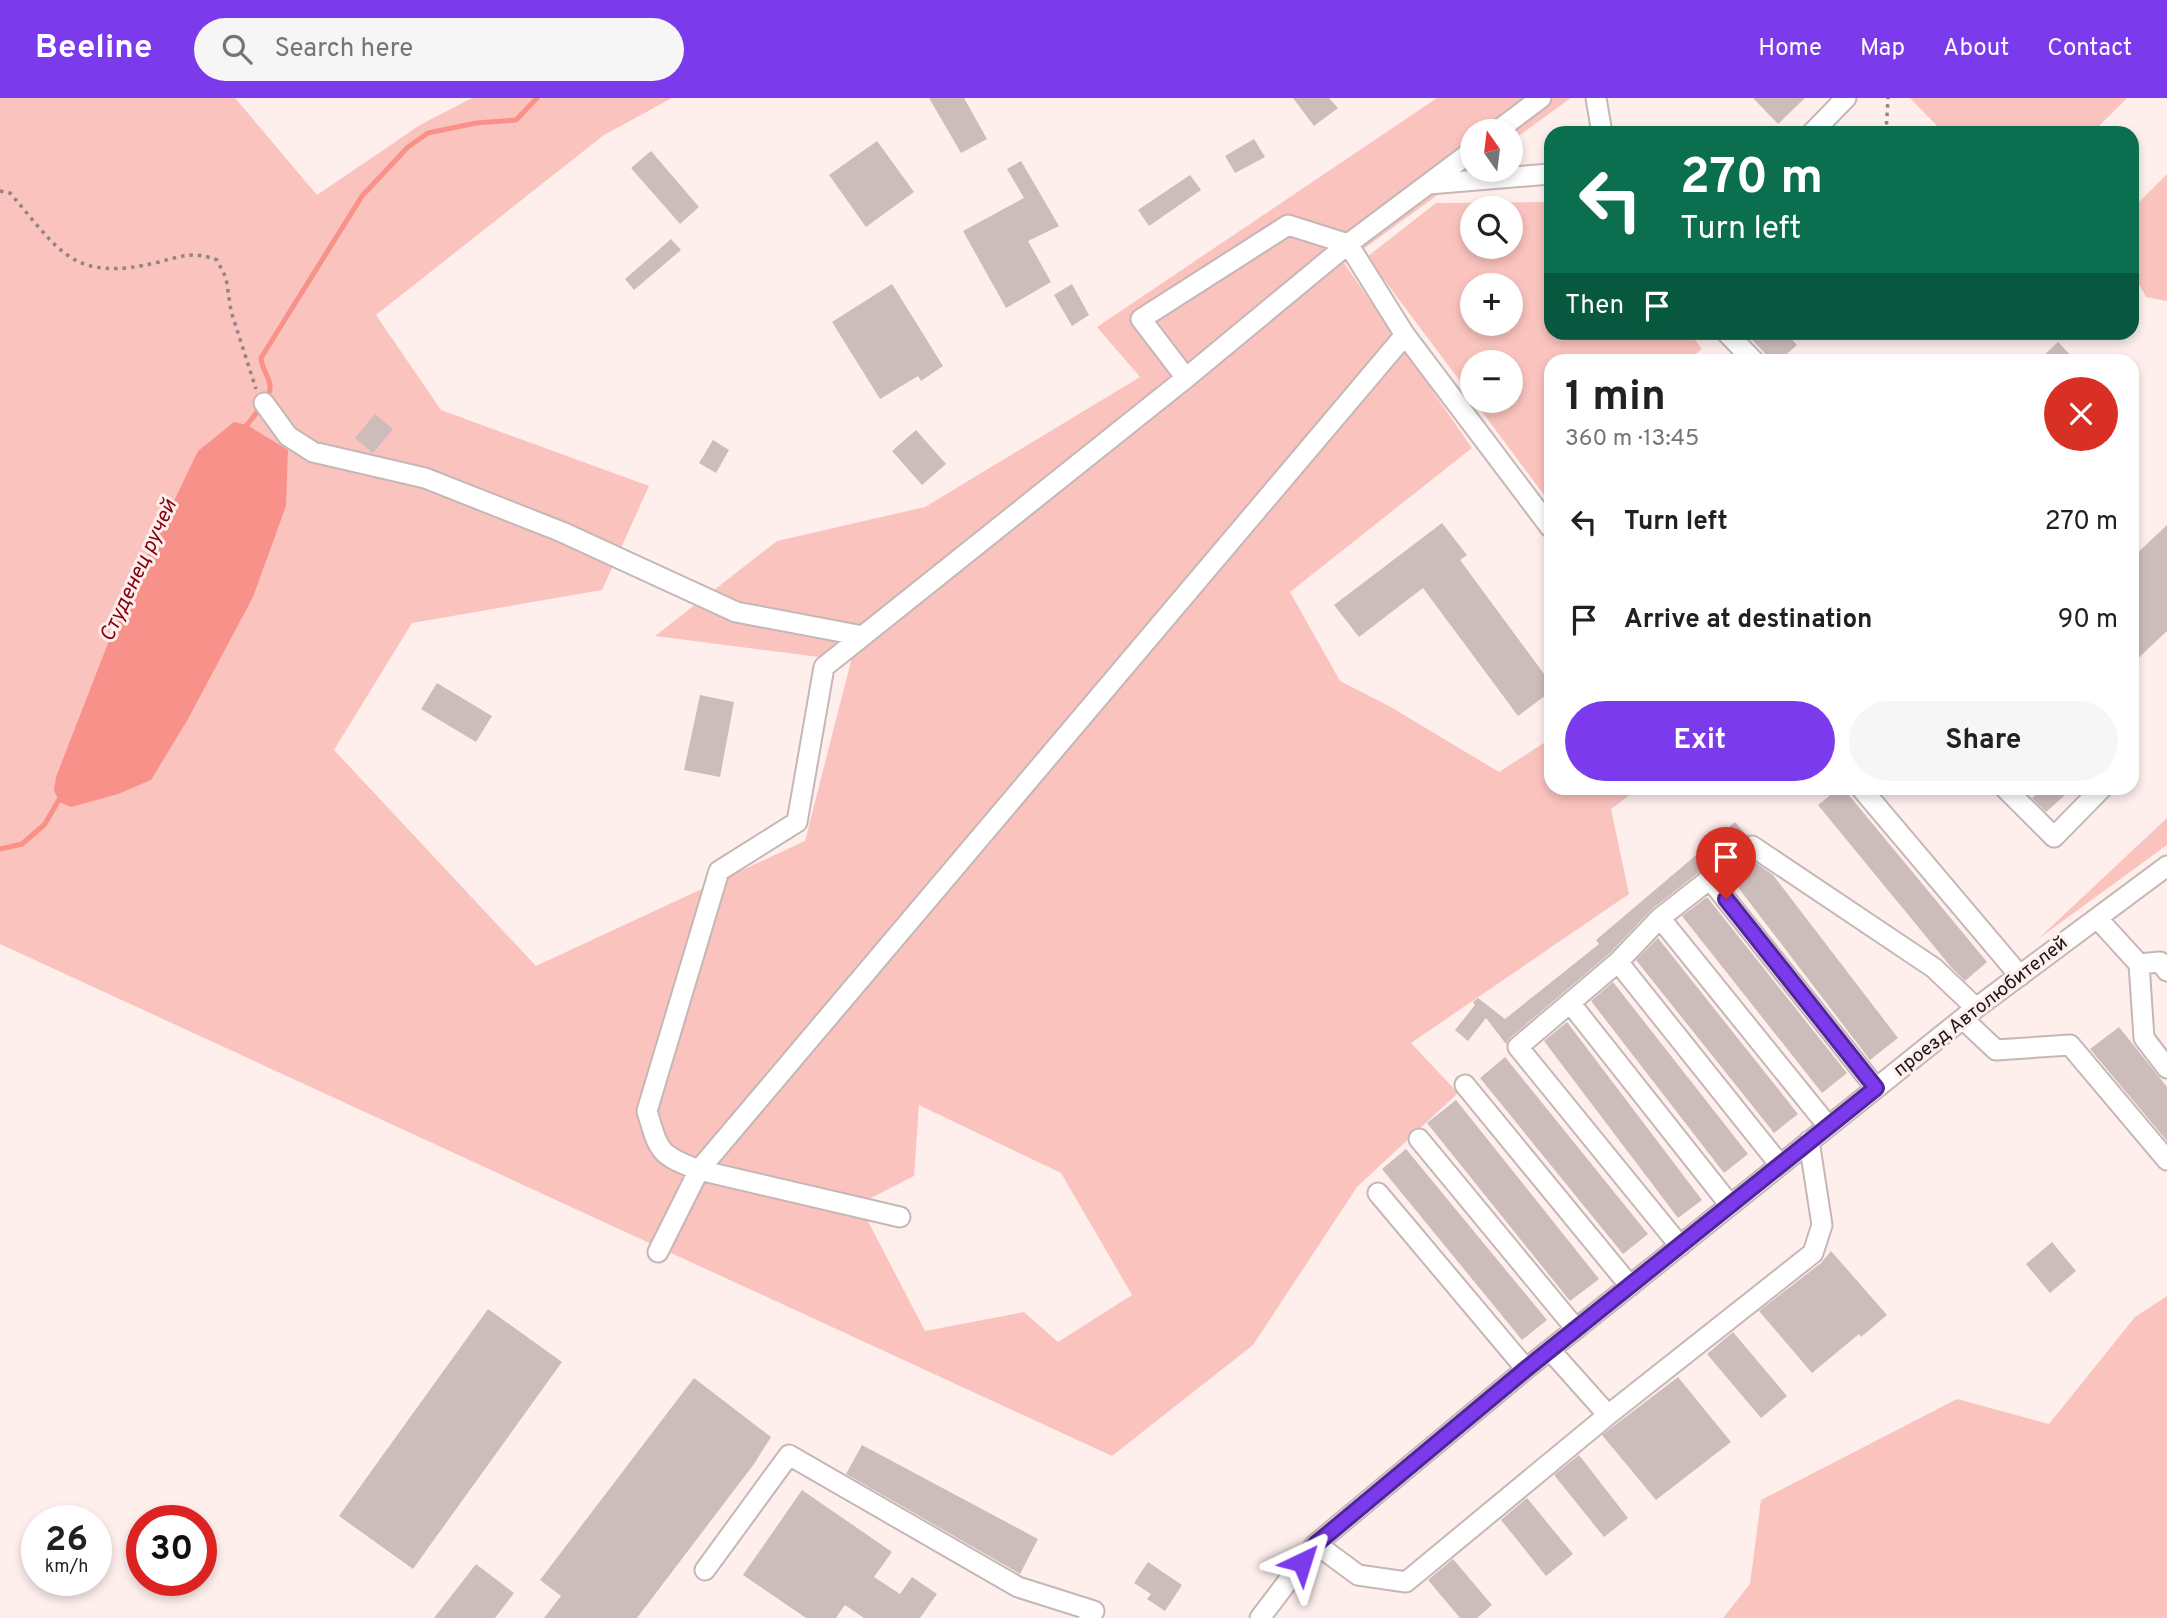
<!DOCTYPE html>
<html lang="en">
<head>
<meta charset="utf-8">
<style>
	:root { --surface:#fff; --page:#f6f6f6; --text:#202124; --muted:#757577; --accent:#7c3aed }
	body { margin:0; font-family:Overpass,sans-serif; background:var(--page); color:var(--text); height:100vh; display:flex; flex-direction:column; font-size:26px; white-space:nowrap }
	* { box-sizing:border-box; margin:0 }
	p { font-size:23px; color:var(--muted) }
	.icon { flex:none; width:38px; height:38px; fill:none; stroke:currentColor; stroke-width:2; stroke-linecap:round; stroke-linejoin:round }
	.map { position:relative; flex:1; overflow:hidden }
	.drawer { position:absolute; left:1544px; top:256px; width:595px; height:441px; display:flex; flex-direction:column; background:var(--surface); border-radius:21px; box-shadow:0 4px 10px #0003 }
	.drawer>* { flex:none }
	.hud { position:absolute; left:1544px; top:28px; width:595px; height:214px; border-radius:21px; box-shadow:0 4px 10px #0003; background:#0b6e4f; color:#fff; overflow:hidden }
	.needle { width:46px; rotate:346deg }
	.fabs { position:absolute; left:1460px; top:21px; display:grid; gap:14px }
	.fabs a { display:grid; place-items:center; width:63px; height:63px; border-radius:50%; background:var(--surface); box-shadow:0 4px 10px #0003; font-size:35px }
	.speed { position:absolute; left:21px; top:1407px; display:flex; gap:14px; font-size:35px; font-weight:700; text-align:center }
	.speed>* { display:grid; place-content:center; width:91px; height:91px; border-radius:50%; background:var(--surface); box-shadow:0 4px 10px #0003; line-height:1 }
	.speed small { font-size:18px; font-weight:400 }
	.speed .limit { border:10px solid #d22; background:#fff; color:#111 }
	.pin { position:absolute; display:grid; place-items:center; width:60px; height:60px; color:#fff; margin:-72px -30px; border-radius:50% 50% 50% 0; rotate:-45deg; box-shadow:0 0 7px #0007 }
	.pin .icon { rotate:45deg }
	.me { position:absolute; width:77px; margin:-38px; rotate:41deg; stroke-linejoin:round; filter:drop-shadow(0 0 5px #0008) }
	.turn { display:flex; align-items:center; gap:24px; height:147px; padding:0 21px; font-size:32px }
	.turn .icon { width:91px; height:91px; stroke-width:2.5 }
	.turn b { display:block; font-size:49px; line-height:60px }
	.then { display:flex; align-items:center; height:66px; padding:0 21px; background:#0003; gap:14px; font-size:26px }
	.round { display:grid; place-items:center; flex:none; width:74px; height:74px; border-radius:37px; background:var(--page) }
	.overview { display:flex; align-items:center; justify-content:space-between; height:119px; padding:0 21px }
	h1 { font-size:42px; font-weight:700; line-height:52px }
	.cta { display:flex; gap:14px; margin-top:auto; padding:14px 21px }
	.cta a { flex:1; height:80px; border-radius:42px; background:var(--accent); color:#fff; font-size:28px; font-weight:700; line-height:80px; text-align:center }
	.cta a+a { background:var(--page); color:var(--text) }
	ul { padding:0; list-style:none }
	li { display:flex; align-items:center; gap:21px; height:98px; padding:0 21px }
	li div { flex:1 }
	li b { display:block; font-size:26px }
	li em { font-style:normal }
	header { display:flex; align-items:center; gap:42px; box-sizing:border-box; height:98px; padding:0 35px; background:var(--accent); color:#fff }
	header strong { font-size:33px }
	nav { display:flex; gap:38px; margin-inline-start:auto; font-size:24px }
	.search { width:490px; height:63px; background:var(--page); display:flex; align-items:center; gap:18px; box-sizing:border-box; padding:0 24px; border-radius:38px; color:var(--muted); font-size:26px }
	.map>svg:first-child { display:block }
	.green { fill:#fac3be; fill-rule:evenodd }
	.water { fill:#f89189 }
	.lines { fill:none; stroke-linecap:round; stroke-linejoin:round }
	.stream { stroke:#f89189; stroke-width:5 }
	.building { fill:#ccbdbb }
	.minor-casing { stroke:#c6b7b6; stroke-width:23 }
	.path { stroke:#8f8584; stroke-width:3.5; stroke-dasharray:3.5 5; stroke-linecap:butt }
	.minor { stroke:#fff; stroke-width:19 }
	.route-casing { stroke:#51269a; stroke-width:18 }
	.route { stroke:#7c3aed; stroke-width:12 }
	.labels { text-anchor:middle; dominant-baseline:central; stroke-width:6; stroke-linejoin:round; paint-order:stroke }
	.street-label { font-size:19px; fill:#1c1616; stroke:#feefed }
	.water-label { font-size:21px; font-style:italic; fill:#820010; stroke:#feefed }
</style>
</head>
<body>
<header>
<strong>Beeline</strong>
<div class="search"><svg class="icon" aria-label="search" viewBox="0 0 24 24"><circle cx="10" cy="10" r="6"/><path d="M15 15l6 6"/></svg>Search here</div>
<nav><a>Home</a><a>Map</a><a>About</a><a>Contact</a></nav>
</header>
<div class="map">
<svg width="2167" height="1520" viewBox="0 0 2167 1520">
	<rect width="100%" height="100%" fill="#feefed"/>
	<path class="green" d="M0 0H235L317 97 420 27 472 0H672L604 37 376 217 441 312 649 388 602 492 412 525 334 652 536 868 805 743 851 563 655 538 777 443 925 409 1140 279 1097 229 1437 0H1571L1510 44V33H1472V72L1344 165 1472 350 1290 494 1340 583 1389 608 1499 674 1550 641V690H1639L1611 711 1629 796 1411 945 1458 995 1357 1089 1253 1247 1112 1358 0 846ZM919 1007 1061 1075 1132 1197 1058 1244 1024 1214 925 1233 859 1106 914 1078Z
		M1910 0H2127L2092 35H1944Z
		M2167 76V203L2146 199 2132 174V111Z
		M1550 104V234L1690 235 1702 251 1688 262H1550V405L1474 303H1510V264H1472V299L1367 159 1436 105ZM1472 110H1510V149H1472ZM1472 187H1510V226H1472Z
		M2167 720V747L2038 841Z
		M2167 1198V1520H1723L1750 1486 1761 1402 1957 1301 2049 1326 2135 1219Z"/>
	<path class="water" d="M234 324 247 327 288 352 286 408 253 499 188 621 151 682 118 696 71 709 59 704 54 692 56 679 119 517 198 353Z"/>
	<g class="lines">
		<path class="stream" d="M266 301C277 284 262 276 261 260L362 98 408 49 428 35 476 25 516 22 537 0
			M243 332 261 309
			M0 751 22 746 45 726 61 698"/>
	</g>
	<path class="building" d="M929 0H964L987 41 961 55Z
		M1293 0H1329L1338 10 1314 28Z
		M1753 0H1805L1778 26Z
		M1254 41 1265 59 1235 75 1225 58Z
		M877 43 914 94 866 129 829 77Z
		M651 53 699 109 680 126 631 70Z
		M1021 63 1059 128 1028 143 1051 184 1006 210 963 133 1024 100 1007 71Z
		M1190 77 1201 92 1149 128 1138 112Z
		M671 141 681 152 634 192 625 181Z
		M892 186 943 268 921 283 918 278 880 301 832 224Z
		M1072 186 1089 217 1072 228 1054 197Z
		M1745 234H1785L1797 247 1780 262H1771Z
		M2058 244 2075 262H2039Z
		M375 316 393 331 373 355 355 340Z
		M916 332 946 366 922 387 892 353Z
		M713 342 729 352 716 375 699 365Z
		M1442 425 1467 457 1460 462 1550 584V594L1518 618 1423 490 1359 539 1334 507Z
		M2167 427V533L2132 566V460Z
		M437 585 492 618 476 644 421 611Z
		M700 597 734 604 720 679 684 672Z
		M1839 690H1843L1987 864 1965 883 1951 869 1818 707Z
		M2044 690H2073L2046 714 2032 700Z
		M1735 724 1746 737 1744 739 1652 811 1610 855 1510 940 1506 946 1486 920 1468 943 1455 932 1475 907 1473 904 1478 900 1505 921 1599 846 1596 842Z
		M1753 763 1773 777 1898 940 1870 962 1731 780Z
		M1707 799 1847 975 1822 995 1682 818Z
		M1658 840 1798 1016 1774 1035 1636 862Z
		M1613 884 1748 1056 1724 1075 1591 903Z
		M1567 924 1702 1102 1678 1120 1544 943Z
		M2119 929 2167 989V1043L2090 951Z
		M1505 959 1648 1136 1623 1156 1480 980Z
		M1456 1002 1599 1181 1570 1203 1427 1025Z
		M1406 1051 1547 1222 1522 1242 1382 1071Z
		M2052 1144 2076 1173 2050 1195 2026 1166Z
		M1831 1153 1887 1217 1861 1239 1859 1236 1812 1275 1759 1213 1821 1165Z
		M488 1211 562 1264 413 1471 339 1418Z
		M1733 1234 1787 1298 1761 1320 1707 1256Z
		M1678 1279 1731 1344 1656 1402 1602 1337Z
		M694 1280 771 1339 754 1366 637 1520H544L561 1498 540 1482Z
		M862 1347 1038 1441 1020 1476 846 1376Z
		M1579 1357 1628 1420 1604 1439 1554 1377Z
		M802 1392 892 1454 874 1479 900 1496 912 1479 937 1496 920 1520H864L845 1507 836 1520H806L743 1477Z
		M1527 1400 1573 1456 1546 1478 1501 1422Z
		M1453 1461 1492 1507 1477 1520H1460L1428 1482Z
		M1148 1464 1182 1487 1165 1513 1147 1501 1151 1496 1134 1485Z
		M476 1466 514 1495 495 1520H434Z"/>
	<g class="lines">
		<g class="minor-casing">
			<path id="minor" d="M1596 0 1602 35
				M1497 33 1541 0
				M1812 35 1846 0
				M1429 86 1550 76
				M1726 234 1753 262
				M1186 280 1141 221 1288 127 1348 146 1405 237 1550 429
				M264 305 288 338 313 354 425 380 562 434 736 514 863 538
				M1861 690 2020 878
				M2005 690 2054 739 2102 690
				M1709 780 1876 990
				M1660 820 1828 1028
				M2097 820 2139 866 2144 940 2167 970
				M1618 864 1780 1067
				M2139 866 2160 864 2167 873
				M1571 906 1730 1107
				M1963 921 1996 952 2070 947 2167 1062
				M1465 987 1630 1188
				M1419 1041 1576 1231
				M1378 1095 1526 1271
				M900 1119 699 1072C658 1057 659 1053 647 1013L719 773 797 724 824 569 1186 280 1348 146 1472 53
				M1680 1148 1518 949 1618 864 1660 820 1752 748 1934 870 1976 910
				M658 1154 699 1072 1405 237
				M1550 1252 1608 1317
				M1316 1446 1358 1477 1406 1484 1608 1317 1813 1155 1822 1127 1809 1043
				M705 1472 789 1357 1018 1489 1094 1513 1088 1520
				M1260 1520 1316 1446 1526 1271 1976 910 2167 768"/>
		</g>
		<path class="path" d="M1886 35 1888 0
			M1929 35 1934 30
			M0 93 10 95C61 154 72 185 159 164 182 158 194 153 217 162L226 180 231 213 256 291"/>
		<use href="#minor" class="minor"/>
	</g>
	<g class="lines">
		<g class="route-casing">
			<path id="route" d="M1302 1464 1316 1446 1526 1271 1876 990 1726 801"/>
		</g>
		<use href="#route" class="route"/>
	</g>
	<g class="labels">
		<g class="street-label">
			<text transform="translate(1981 909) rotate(-38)">проезд Автолюбителей</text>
		</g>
		<g class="water-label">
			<text transform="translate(139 473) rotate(-65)">Студенец ручей</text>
		</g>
	</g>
</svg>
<div class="fabs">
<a><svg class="needle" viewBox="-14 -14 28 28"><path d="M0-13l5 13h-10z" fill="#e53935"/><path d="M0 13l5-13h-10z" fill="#757577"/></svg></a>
<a><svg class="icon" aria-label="search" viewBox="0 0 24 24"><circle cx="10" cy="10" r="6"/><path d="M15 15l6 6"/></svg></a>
<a>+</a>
<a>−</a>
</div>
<div class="speed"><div>26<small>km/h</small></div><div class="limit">30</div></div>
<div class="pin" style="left:1726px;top:801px;background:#d93025"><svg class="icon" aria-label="arrive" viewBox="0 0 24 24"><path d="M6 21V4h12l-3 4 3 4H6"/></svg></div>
<svg class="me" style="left:1302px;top:1464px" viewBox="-20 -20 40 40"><path d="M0-17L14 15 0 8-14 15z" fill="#7c3aed" stroke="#fff" stroke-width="4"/></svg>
<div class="hud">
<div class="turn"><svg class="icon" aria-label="left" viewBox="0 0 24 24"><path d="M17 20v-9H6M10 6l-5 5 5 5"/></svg><div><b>270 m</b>Turn left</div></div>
<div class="then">Then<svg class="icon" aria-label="arrive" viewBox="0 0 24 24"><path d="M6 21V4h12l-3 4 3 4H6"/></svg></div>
</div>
<section class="drawer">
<div class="overview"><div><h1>1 min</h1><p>360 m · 13:45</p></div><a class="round" style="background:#d93025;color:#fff"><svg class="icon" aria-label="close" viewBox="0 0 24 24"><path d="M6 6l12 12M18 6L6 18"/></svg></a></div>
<ul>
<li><svg class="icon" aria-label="left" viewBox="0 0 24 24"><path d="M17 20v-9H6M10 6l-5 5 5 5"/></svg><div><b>Turn left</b></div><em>270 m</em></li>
<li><svg class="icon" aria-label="arrive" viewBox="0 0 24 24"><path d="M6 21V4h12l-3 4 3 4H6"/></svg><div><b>Arrive at destination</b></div><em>90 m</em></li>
</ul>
<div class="cta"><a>Exit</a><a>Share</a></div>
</section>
</div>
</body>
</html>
